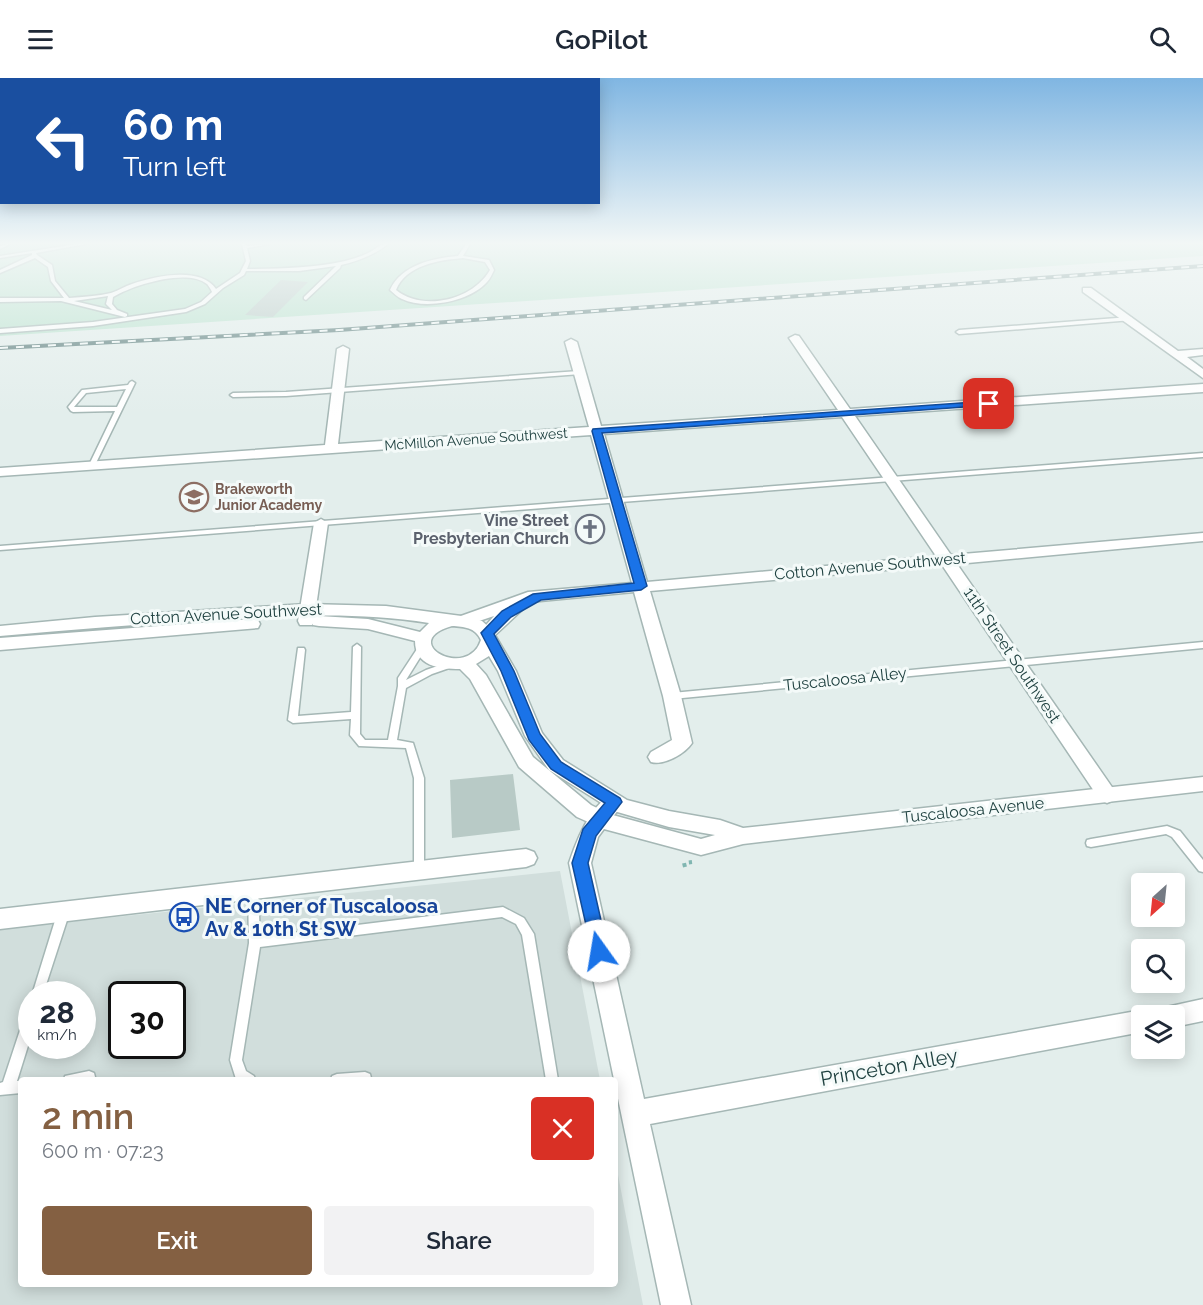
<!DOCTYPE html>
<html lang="en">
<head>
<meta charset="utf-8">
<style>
	:root { --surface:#fff; --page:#f2f2f3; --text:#1f2937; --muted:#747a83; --accent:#846042 }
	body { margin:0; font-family:Raleway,sans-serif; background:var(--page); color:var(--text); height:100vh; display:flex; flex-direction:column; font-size:22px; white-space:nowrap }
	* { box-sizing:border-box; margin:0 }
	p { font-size:20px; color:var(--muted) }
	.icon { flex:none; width:33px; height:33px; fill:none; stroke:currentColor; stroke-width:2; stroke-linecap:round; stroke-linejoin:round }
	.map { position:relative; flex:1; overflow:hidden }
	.panel { position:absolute; left:18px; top:999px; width:600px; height:210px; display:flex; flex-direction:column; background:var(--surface); border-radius:6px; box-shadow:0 3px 15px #0003 }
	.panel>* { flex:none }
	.hud { position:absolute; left:0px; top:0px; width:600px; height:126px; box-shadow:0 3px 15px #0003; background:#1a4fa0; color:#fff; overflow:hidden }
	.needle { width:39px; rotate:207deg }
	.fabs { position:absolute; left:1131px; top:795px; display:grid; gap:12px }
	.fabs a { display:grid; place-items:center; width:54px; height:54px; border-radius:6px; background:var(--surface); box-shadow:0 3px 15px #0003; font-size:30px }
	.speed { position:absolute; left:18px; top:903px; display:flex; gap:12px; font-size:30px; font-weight:700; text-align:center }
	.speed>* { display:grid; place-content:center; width:78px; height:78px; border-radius:50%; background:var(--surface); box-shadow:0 3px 15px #0003; line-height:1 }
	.speed small { font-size:15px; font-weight:400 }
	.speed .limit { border:3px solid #111; border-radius:9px; background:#fff; color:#111 }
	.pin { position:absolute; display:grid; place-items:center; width:51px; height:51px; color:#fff; margin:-26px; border-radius:12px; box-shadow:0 3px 9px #0006 }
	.me { position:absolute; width:66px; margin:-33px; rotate:347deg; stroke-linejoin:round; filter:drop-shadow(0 0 4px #0008) }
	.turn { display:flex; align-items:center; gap:21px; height:126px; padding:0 24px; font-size:27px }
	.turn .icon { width:78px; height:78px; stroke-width:2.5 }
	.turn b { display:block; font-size:42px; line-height:51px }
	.round { display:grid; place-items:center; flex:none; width:63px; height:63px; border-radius:6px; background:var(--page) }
	.head { display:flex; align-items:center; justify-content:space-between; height:102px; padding:0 24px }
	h1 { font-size:36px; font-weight:600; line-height:45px; color:var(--accent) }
	.action { display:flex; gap:12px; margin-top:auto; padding:12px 24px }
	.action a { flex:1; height:69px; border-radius:6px; background:var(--accent); color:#fff; font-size:24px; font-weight:600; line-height:69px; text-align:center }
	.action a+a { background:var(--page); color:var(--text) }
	header { display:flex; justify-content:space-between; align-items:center; height:78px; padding:0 24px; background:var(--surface); font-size:27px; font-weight:600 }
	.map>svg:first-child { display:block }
	.built { fill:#d1dedc; fill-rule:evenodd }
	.green { fill:#b9e2ce }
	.building { fill:#b8cac6 }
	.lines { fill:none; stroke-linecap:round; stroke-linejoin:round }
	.service-casing { stroke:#a5b7b5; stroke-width:3 }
	.minor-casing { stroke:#a5b7b5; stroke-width:3 }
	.tertiary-casing { stroke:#a5b7b5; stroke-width:3 }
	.path { stroke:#80b6b1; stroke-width:4; stroke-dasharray:4 5; stroke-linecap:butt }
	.service { fill:#fff; fill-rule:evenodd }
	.minor { fill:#fff; fill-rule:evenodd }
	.tertiary { fill:#fff; fill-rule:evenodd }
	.rail-casing { stroke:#5b7d7c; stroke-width:4 }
	.rail { stroke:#f4faf9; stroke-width:2; stroke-dasharray:8; stroke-linecap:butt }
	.route { fill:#1a73e8; stroke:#114b97; stroke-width:1.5 }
	.labels { text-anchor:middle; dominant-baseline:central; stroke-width:6; stroke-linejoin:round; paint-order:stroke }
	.far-street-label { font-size:14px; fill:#204241; stroke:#f4faf9 }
	.far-education-label { font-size:14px; font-weight:bold; fill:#785e54; stroke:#f4faf9; text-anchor:start }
	.worship-label { font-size:16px; font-weight:bold; fill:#5b616d; stroke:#f4faf9; text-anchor:end }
	.street-label { font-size:16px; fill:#204241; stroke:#f4faf9 }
	.near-transit-label { font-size:20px; font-weight:bold; fill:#164399; stroke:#f4faf9; text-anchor:start }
	.near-street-label { font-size:20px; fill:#204241; stroke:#f4faf9 }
</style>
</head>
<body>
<header><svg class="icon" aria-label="menu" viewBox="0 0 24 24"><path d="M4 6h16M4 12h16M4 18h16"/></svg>GoPilot<svg class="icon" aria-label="search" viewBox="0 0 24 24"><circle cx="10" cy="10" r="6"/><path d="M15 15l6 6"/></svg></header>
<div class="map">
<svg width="1203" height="1227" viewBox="0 0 1203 1227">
	<rect width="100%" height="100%" fill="#e3eeec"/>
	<path class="built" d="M560 793 600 1002H21V1206H615V1081L643 1227H0V851ZM32 916H82V968H32ZM122 916H172V968H122Z"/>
	<path class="green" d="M0 166H1203V178L0 258Z"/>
	<path class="building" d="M281 202 308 204 273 239 245 237Z
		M513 696 520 752 452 760 450 702Z"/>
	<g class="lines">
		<g class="service-casing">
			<path id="service" d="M5 166H10L0 171V168Z
				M77 166H86L36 175 37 177 52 187 55 203 69 220C83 219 98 218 111 215 118 213 125 208 132 206 155 198 200 188 216 211L240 195 246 183 242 166H246L247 168 270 166 247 170 250 183 247 191C280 191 314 190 345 183 353 181 360 179 368 175 375 172 380 165 388 166 374 177 358 183 341 187L340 190 306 222 304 221V219L336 188 299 193H246L244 197 223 210 205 226 186 234 93 248 0 255V251L93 244 185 231 201 224 212 214C212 213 208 207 207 206 187 190 133 207 113 219L112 226 117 232 127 236V238L125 239 61 223 0 224V220H64L51 203 48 189 35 180 0 195V192L32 177V175L0 180V178ZM108 218 106 226 112 232 74 223Z
				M466 166H470L463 178 489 182 494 192C492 196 490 201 487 204 469 224 425 232 402 221 397 219 394 215 390 212 401 187 433 180 458 178ZM463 180 485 184 490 192C473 222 423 234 396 212 406 187 439 182 463 180Z
				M1130 239 1132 240V242L959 256 956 254 959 252Z
				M579 293 581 294V296L286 318 233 319 230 317 233 315 286 314Z
				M132 303 135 305 95 387 92 389 90 388 89 387 115 333 73 334 71 333 68 329 82 312 128 307 130 304ZM126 311 117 329H74L86 315Z
				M1203 375V379L0 472V468Z
				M1203 564V570L672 621 667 618 672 615Z
				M357 566 361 569 360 656 365 662H388L398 608V600L419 568 422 567 426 570 406 602 426 592 449 584 452 583 456 586 455 588 432 596 406 610 397 662 413 665 424 700V793L423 796 419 797 415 796 414 793V700L406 670 359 668 350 657 351 641 293 645 288 642 298 570H304L305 572 298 638 351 634 353 569Z
				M1167 748 1180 753 1203 782V794L1199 793 1172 759 1166 756 1091 769 1087 768 1086 765 1087 762 1091 761Z
				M253 807 257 809 258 812 260 859 503 829 524 840 534 856 558 1002H546L522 857 516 846 502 839 260 869 242 982 246 993 254 998 255 1002 236 1001 230 982 249 865 248 812 249 809Z
				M64 828 68 830 70 833 43 916 32 917 58 833 60 830Z
				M32 929V955L17 1003H21V1015L0 1017V1005L3 1004 26 934 28 930Z
				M89 993 94 995 95 999 94 1002H64L65 998Z
				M365 994 370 996 371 1000V1002H331L332 998 337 996Z"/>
		</g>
		<g class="minor-casing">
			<path id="minor" d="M1083 210H1091L1178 273 1203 271V277L1187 279 1203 291V300L1083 214Z
				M795 257 799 258 850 331 1203 306V314L855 338 951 477 1203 455V463L957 486 1114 712 1117 717 1114 722 1107 725 1100 722 942 487 650 513 681 618 692 665C685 676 663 688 651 684L648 679 651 674 672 662 663 618 634 514 530 524 521 527 523 531 493 559H481L479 555 494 538 464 548 458 547 456 543 458 539 528 514 632 505 591 357 0 398V390L325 367 337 271 343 268 349 271 338 366 589 349 565 264 571 261 577 264 601 348 838 332 789 260ZM842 339 936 478 647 504 604 356Z
				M321 441 328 445 314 543 312 547H300L298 543 314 445Z
				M614 716 621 719 624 724 598 759 591 785 644 1021 1142 932 1152 938H1142V954L650 1046 691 1227H661L569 785C576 764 591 724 614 716Z
				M1203 921V943L1174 949V938H1159L1162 930Z"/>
		</g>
		<g class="tertiary-casing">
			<path id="tertiary" d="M307 526 386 528 469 539 482 543 492 552 516 593 542 655 563 682 627 722 669 733 720 742 743 750 1203 699V713L743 766 701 777 604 751 577 739 519 689 470 601 460 591C439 591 415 588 415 563L368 551 319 548 313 547 311 543 313 539 319 538 368 541 420 554 429 545C356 533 284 538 210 542 140 546 70 552 0 558V548L95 539ZM452 548C464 549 475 549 481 562 468 603 396 564 452 548ZM489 578 498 593 525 658 549 692 614 733 669 749 715 757 701 761 609 736 591 727 533 679 486 597 476 586Z
				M252 541 258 542 260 546 258 550 0 572V560Z
				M526 771 534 774 537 780 534 786 526 789 0 851V831Z"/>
		</g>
		<path class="path" d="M685 789 684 785 692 784"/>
		<use href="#service" class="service"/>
		<use href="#minor" class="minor"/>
		<use href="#tertiary" class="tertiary"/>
		<g class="rail-casing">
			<path id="rail" d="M0 270 339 252 1203 188"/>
		</g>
		<use href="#rail" class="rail"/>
	</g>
	<linearGradient id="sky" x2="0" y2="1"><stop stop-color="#80b6e2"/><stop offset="0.49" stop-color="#f2f7f6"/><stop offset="1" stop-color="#f2f7f6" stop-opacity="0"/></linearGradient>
	<rect width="1203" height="337" fill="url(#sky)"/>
	<path class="route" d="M989 323 994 326 992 327 602 355 647 508 641 512 541 522 511 539 494 556 514 593 540 656 561 684 620 720 622 724 596 758 588 785 608 873 605 878 599 880 593 878 572 785 583 751 605 725 551 691 529 662 501 593 481 555 502 533 533 516 634 505 592 353 593 351Z"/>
	<defs>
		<g id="school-ring" transform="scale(1.5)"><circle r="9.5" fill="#f4faf9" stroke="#8d6e63" stroke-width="1.5"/><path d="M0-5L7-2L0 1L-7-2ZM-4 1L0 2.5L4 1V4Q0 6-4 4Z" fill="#8d6e63"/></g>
		<g id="church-ring" transform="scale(1.5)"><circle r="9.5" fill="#f4faf9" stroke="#6b7280" stroke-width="1.5"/><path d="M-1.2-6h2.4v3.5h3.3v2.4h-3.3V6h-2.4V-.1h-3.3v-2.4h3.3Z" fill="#6b7280"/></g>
		<g id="bus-ring" transform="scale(1.5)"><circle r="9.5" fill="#f4faf9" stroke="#1a4fb4" stroke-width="1.5"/><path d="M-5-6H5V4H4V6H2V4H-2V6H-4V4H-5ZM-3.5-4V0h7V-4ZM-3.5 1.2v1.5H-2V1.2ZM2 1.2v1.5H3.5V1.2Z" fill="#1a4fb4"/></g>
	</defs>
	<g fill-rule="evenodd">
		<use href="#school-ring" x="194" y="419"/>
		<use href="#church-ring" x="590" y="451"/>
		<use href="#bus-ring" x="184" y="839"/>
	</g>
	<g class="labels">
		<g class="far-street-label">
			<text transform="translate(476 361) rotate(-4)">McMillon Avenue Southwest</text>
		</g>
		<g class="far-education-label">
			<text x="215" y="411">Brakeworth<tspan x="215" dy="16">Junior Academy</tspan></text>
		</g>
		<g class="worship-label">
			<text x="569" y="442">Vine Street<tspan x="569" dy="18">Presbyterian Church</tspan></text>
		</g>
		<g class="street-label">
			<text transform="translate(870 488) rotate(-5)">Cotton Avenue Southwest</text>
			<text transform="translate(226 536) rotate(-3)">Cotton Avenue Southwest</text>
			<text transform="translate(1012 577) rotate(56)">11th Street Southwest</text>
			<text transform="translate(845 601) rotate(-6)">Tuscaloosa Alley</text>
			<text transform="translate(973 732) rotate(-6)">Tuscaloosa Avenue</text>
		</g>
		<g class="near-transit-label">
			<text x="205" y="828">NE Corner of Tuscaloosa<tspan x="205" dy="23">Av &amp; 10th St SW</tspan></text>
		</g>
		<g class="near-street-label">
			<text transform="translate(889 989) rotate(-10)">Princeton Alley</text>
		</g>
	</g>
</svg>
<div class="fabs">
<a><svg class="needle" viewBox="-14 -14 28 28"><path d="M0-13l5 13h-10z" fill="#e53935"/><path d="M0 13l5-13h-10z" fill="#747a83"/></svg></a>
<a><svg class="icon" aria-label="search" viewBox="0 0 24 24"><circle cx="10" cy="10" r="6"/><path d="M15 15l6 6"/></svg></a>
<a><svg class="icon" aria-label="layers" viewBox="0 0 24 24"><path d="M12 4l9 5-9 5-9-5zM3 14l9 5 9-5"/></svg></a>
</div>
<div class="speed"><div>28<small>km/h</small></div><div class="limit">30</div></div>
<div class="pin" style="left:989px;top:326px;background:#d93025"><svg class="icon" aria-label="arrive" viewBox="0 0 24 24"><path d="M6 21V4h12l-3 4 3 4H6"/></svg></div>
<svg class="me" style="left:599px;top:873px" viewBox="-20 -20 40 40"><circle r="19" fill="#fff"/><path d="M0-13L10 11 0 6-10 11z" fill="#1a73e8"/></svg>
<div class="hud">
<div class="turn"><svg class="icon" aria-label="left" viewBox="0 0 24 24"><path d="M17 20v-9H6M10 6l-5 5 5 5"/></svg><div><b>60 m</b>Turn left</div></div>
</div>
<section class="panel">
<div class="head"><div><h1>2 min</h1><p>600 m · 07:23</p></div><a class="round" style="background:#d93025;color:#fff"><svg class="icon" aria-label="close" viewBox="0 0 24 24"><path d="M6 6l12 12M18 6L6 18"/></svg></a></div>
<div class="action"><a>Exit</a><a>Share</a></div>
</section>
</div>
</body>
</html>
